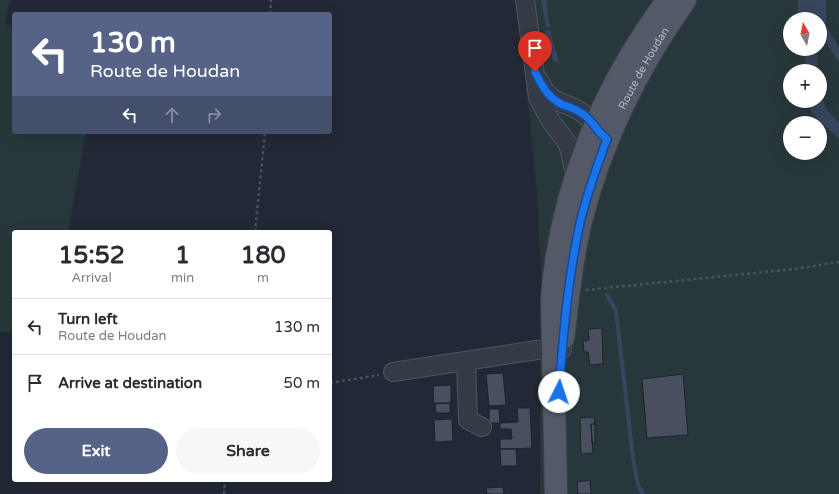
<!DOCTYPE html>
<html lang="en">
<head>
<meta charset="utf-8">
<style>
	:root { --surface:#fff; --page:#f7f7f7; --text:#2b2b33; --muted:#7c7c81; --line:#e1e1e2; --accent:#566387 }
	body { margin:0; font-family:"Varela Round",sans-serif; background:var(--page); color:var(--text); height:100vh; display:flex; flex-direction:column; font-size:15px; white-space:nowrap }
	* { box-sizing:border-box; margin:0 }
	p { font-size:13px; color:var(--muted) }
	.icon { flex:none; width:22px; height:22px; fill:none; stroke:currentColor; stroke-width:2; stroke-linecap:round; stroke-linejoin:round }
	.map { position:relative; flex:1; overflow:hidden }
	.panel { position:absolute; left:12px; top:230px; width:320px; height:252px; display:flex; flex-direction:column; background:var(--surface); border-radius:4px; box-shadow:0 4px 16px #0002 }
	.panel>* { flex:none }
	.banner { position:absolute; left:12px; top:12px; width:320px; height:122px; border-radius:4px; box-shadow:0 4px 16px #0002; background:#566387; color:#fff; overflow:hidden }
	.needle { width:26px; rotate:350deg }
	.buttons { position:absolute; left:783px; top:12px; display:grid; gap:8px }
	.buttons a { display:grid; place-items:center; width:44px; height:44px; border-radius:50%; background:var(--surface); box-shadow:0 4px 16px #0002; font-size:20px }
	.pin { position:absolute; display:grid; place-items:center; width:34px; height:34px; color:#fff; margin:-41px -17px; border-radius:50% 50% 50% 0; rotate:-45deg; box-shadow:0 0 4px #0007 }
	.pin .icon { rotate:45deg }
	.me { position:absolute; width:44px; margin:-22px; rotate:4deg; stroke-linejoin:round; filter:drop-shadow(0 0 3px #0008) }
	.turn { display:flex; align-items:center; gap:14px; height:84px; padding:0 12px; font-size:18px }
	.turn .icon { width:52px; height:52px; stroke-width:2.5 }
	.turn b { display:block; font-size:28px; line-height:34px }
	.lanes { display:flex; align-items:center; height:38px; padding:0 12px; background:#0003; justify-content:center; gap:20px; direction:ltr }
	.lanes .off { opacity:.35 }
	.eta { display:flex; justify-content:space-evenly; align-items:center; height:68px; text-align:center }
	.eta b { font-size:24px; font-weight:700; line-height:28px }
	.primary-button { display:flex; gap:8px; margin-top:auto; padding:8px 12px }
	.primary-button a { flex:1; height:46px; border-radius:24px; background:var(--accent); color:#fff; font-size:16px; font-weight:700; line-height:46px; text-align:center }
	.primary-button a+a { background:var(--page); color:var(--text) }
	ul { padding:0; list-style:none }
	li { display:flex; align-items:center; gap:12px; height:56px; padding:0 12px; border-top:1px solid var(--line) }
	li div { flex:1 }
	li b { display:block; font-size:15px }
	li em { font-style:normal }
	.map>svg:first-child { display:block }
	.green { fill:#28383a; fill-rule:evenodd }
	.water { fill:#39455d }
	.lines { fill:none; stroke-linecap:round; stroke-linejoin:round }
	.stream { stroke:#39455d; stroke-width:4 }
	.river { stroke:#39455d; stroke-width:24 }
	.building { fill:#484f5f; stroke:#1d222c }
	.minor-casing { stroke:#505560; stroke-width:20 }
	.major-casing { stroke:#3f444f; stroke-width:24 }
	.path { stroke:#455458; stroke-width:2.5; stroke-dasharray:3 3; stroke-linecap:butt }
	.minor { stroke:#353b46; stroke-width:18 }
	.major { stroke:#535966; stroke-width:22 }
	.route-casing { stroke:#114b97; stroke-width:10 }
	.route { stroke:#1a73e8; stroke-width:7 }
	.labels { text-anchor:middle; dominant-baseline:central; stroke-width:4; stroke-linejoin:round; paint-order:stroke }
	.street-label { font-size:11px; fill:#b0b5c2; stroke:#1b202a }
</style>
</head>
<body>
<div class="map">
<svg width="839" height="494" viewBox="0 0 839 494">
	<rect width="100%" height="100%" fill="#222835"/>
	<path class="green" d="M0 0H10L5 24 14 26V132H86L68 232H14V332H0Z
		M517 0H839V494H540L541 271 537 192ZM790 19H820V49H790ZM790 71H820V101H790ZM790 123H820V153H790Z"/>
	<path class="water" d="M541 0H547L548 20 551 27H546Z
		M810 0H826V26L839 47V62L820 34V19H805V12L813 11Z
		M550 30 559 62H554L544 31Z
		M804 49H817V71H806Z
		M820 93 827 110 839 123V139C829 127 811 118 807 101H820Z"/>
	<g class="lines">
		<path class="stream" d="M607 295 616 311 633 458 638 485 643 494"/>
		<path class="river" d="M810 19V0"/>
	</g>
	<path class="building" d="M602 328 603 364 590 365 588 352H584L583 341 589 340 588 329Z
		M503 373 506 405 489 406 486 374Z
		M683 374 688 435 647 438 642 379Z
		M451 385V403L434 404 433 386Z
		M435 403H450V413H436Z
		M517 408H530L532 448 500 449V439H512L511 429H500V423L518 422Z
		M489 409H499L500 423H489Z
		M594 417 595 424H591L593 453 581 454 580 418Z
		M452 419 453 441 435 442 434 420Z
		M591 424H595V443H592Z
		M500 449H516L517 466H501Z
		M590 480 591 494H578L577 482Z
		M503 487 504 494H487L486 488Z"/>
	<g class="lines">
		<g class="minor-casing">
			<path id="minor" d="M525 0 538 97 550 120 568 144 576 177
				M539 80C553 109 566 99 585 115 592 121 595 130 603 136
				M466 361 468 420 482 427
				M393 372 537 350 562 349"/>
		</g>
		<g class="major-casing">
			<g id="major">
				<path id="s1" d="M563 338C568 300 571 259 581 221 601 141 637 68 685 0"/>
				<path d="M556 494 552 299C560 190 603 87 668 0"/>
			</g>
		</g>
		<path class="path" d="M270 14 271 0
			M255 232 265 132
			M586 290 795 269 839 262
			M330 383 379 375
			M224 494 225 480"/>
		<use href="#minor" class="minor"/>
		<use href="#major" class="major"/>
	</g>
	<g class="lines">
		<g class="route-casing">
			<path id="route" d="M535 72C542 86 548 98 563 105 570 107 577 110 583 114 593 121 597 132 607 139 597 166 587 194 580 223 568 278 563 336 559 392"/>
		</g>
		<use href="#route" class="route"/>
	</g>
	<g class="labels">
		<g class="street-label">
			<text stroke="none"><textPath href="#s1" startOffset="284">Route de Houdan</textPath></text>
		</g>
	</g>
</svg>
<div class="buttons">
<a><svg class="needle" viewBox="-14 -14 28 28"><path d="M0-13l5 13h-10z" fill="#e53935"/><path d="M0 13l5-13h-10z" fill="#7c7c81"/></svg></a>
<a>+</a>
<a>−</a>
</div>
<div class="pin" style="left:535px;top:72px;background:#d93025"><svg class="icon" aria-label="arrive" viewBox="0 0 24 24"><path d="M6 21V4h12l-3 4 3 4H6"/></svg></div>
<svg class="me" style="left:559px;top:392px" viewBox="-20 -20 40 40"><circle r="19" fill="#fff"/><path d="M0-13L10 11 0 6-10 11z" fill="#1a73e8"/></svg>
<div class="banner">
<div class="turn"><svg class="icon" aria-label="left" viewBox="0 0 24 24"><path d="M17 20v-9H6M10 6l-5 5 5 5"/></svg><div><b>130 m</b>Route de Houdan</div></div>
<div class="lanes"><svg class="icon" aria-label="left" viewBox="0 0 24 24"><path d="M17 20v-9H6M10 6l-5 5 5 5"/></svg><svg class="icon off" aria-label="ahead" viewBox="0 0 24 24"><path d="M12 20V5M6 11l6-6 6 6"/></svg><svg class="icon off" aria-label="right" viewBox="0 0 24 24"><path d="M7 20v-9h11M14 6l5 5-5 5"/></svg></div>
</div>
<section class="panel">
<div class="eta">
<div><b>15:52</b><p>Arrival</p></div>
<div><b>1</b><p>min</p></div>
<div><b>180</b><p>m</p></div>
</div>
<ul>
<li><svg class="icon" aria-label="left" viewBox="0 0 24 24"><path d="M17 20v-9H6M10 6l-5 5 5 5"/></svg><div><b>Turn left</b><p>Route de Houdan</p></div><em>130 m</em></li>
<li><svg class="icon" aria-label="arrive" viewBox="0 0 24 24"><path d="M6 21V4h12l-3 4 3 4H6"/></svg><div><b>Arrive at destination</b></div><em>50 m</em></li>
</ul>
<div class="primary-button"><a>Exit</a><a>Share</a></div>
</section>
</div>
</body>
</html>
